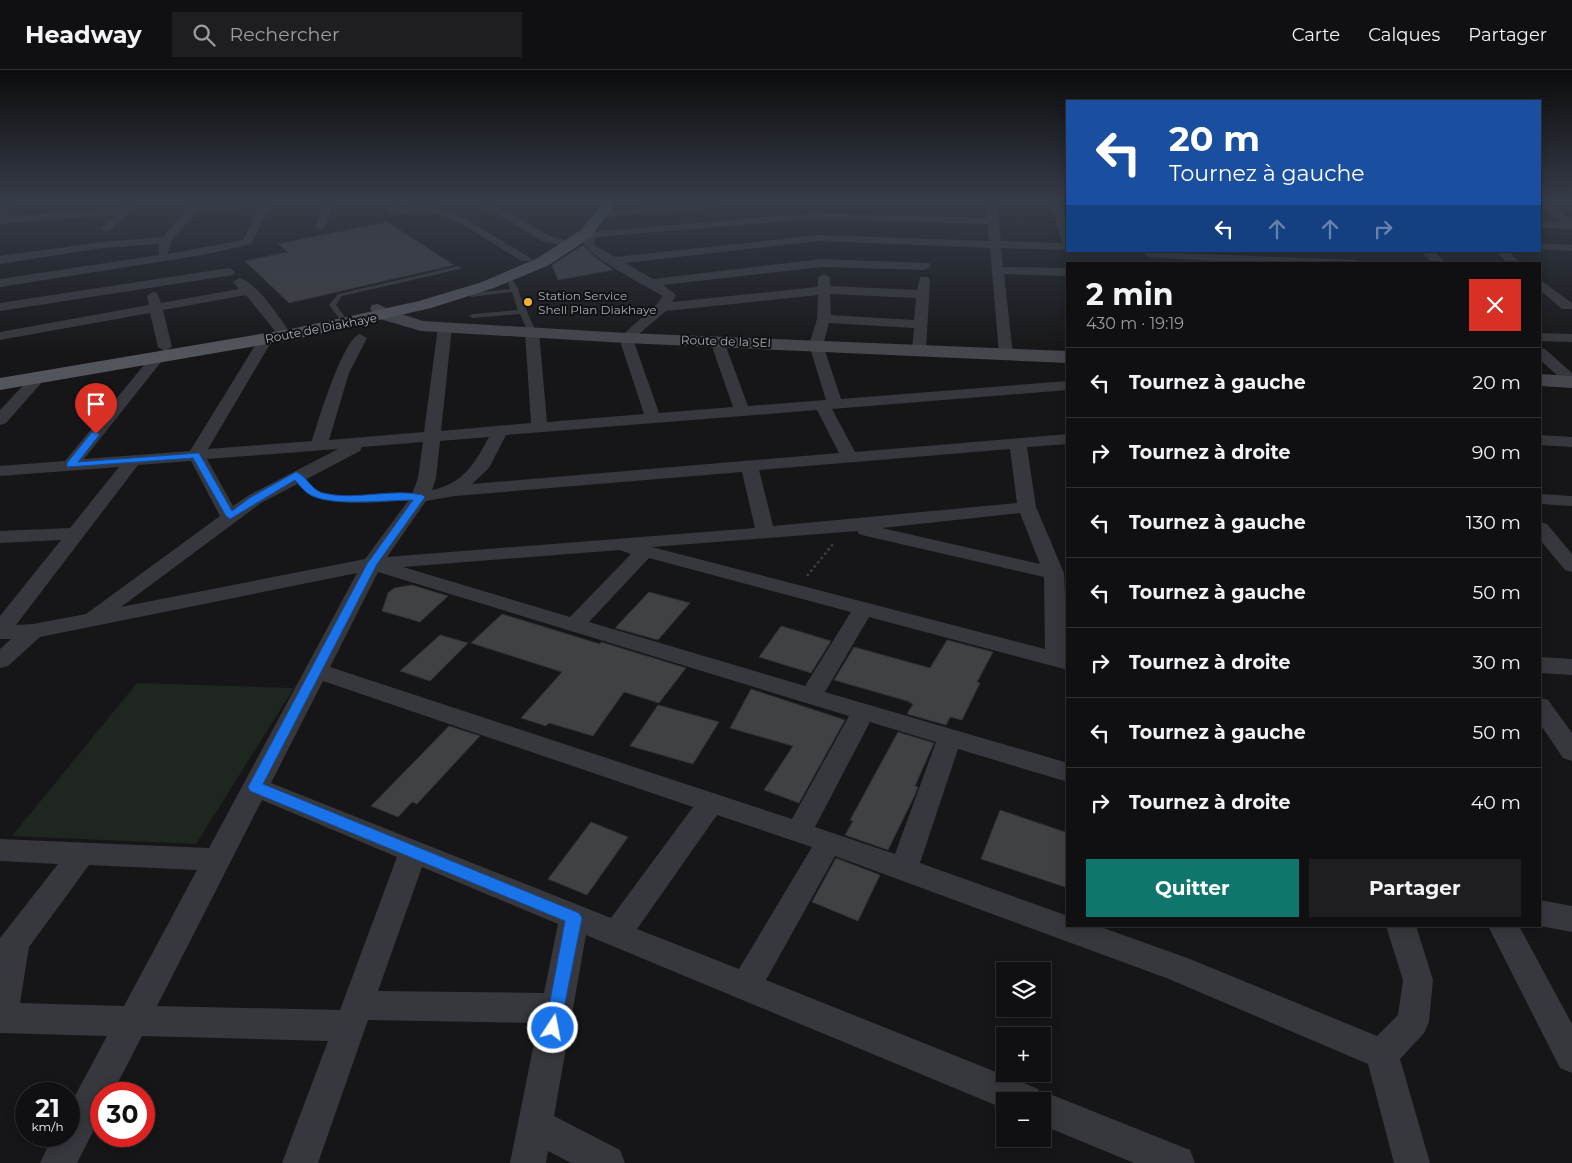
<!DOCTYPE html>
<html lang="fr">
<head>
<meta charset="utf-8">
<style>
	:root { --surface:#101012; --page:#1e1e20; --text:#f1f3f6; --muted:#9c9d9f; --line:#303032; --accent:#0f766e }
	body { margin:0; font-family:Montserrat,sans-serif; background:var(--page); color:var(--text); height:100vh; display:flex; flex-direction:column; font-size:19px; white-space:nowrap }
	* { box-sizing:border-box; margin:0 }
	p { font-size:16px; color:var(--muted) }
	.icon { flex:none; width:28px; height:28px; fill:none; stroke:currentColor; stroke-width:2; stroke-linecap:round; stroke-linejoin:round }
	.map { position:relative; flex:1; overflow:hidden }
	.details { position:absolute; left:1066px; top:192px; width:475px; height:665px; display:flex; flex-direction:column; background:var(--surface); border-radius:0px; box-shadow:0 2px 12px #0003,0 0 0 1px var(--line) }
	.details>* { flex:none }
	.hud { position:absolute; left:1066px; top:30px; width:475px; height:152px; border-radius:0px; box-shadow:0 2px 12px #0003,0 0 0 1px var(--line); background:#1a4fa0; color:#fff; overflow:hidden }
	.controls { position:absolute; left:996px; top:892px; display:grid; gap:10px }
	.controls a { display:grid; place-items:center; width:55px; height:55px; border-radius:0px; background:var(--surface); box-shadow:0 2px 12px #0003,0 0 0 1px var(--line); font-size:25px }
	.speed { position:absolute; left:15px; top:1012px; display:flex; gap:10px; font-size:25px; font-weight:700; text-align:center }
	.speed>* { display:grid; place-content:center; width:65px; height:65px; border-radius:50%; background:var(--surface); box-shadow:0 2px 12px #0003,0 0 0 1px var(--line); line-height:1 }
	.speed small { font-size:12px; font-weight:400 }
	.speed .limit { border:8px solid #d22; background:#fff; color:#111 }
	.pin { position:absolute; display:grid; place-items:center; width:42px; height:42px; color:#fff; margin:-51px -21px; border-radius:50% 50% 50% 0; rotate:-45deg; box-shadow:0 0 5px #0007 }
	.pin .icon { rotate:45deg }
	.me { position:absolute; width:55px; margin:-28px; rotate:11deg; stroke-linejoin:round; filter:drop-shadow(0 0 4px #0008) }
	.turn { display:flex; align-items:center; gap:18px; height:105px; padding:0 20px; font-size:22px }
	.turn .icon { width:65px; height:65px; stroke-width:2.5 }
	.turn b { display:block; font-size:35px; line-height:42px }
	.lanes { display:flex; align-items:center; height:48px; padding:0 20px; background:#0003; justify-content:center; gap:25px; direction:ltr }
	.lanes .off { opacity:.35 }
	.round { display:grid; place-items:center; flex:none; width:52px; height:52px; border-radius:0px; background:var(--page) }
	.summary { display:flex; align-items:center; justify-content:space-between; height:85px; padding:0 20px }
	h1 { font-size:30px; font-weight:700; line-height:38px }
	.cta { display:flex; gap:10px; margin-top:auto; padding:10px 20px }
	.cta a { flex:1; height:58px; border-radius:0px; background:var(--accent); color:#fff; font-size:20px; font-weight:700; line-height:58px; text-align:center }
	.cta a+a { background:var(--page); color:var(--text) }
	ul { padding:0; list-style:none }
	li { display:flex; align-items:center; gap:15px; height:70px; padding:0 20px; border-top:1px solid var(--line) }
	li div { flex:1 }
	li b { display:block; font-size:19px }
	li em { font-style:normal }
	header { display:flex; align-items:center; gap:30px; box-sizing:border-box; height:70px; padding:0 25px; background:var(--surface); border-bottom:1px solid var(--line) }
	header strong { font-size:24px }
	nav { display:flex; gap:28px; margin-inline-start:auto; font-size:18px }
	.search { width:350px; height:45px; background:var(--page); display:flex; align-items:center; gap:12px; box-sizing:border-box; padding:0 18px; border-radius:0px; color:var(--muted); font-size:19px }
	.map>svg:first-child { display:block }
	.green { fill:#1e261f }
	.building { fill:#404145; stroke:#303034 }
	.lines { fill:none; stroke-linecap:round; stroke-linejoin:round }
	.path { stroke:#3d3f44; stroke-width:2.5; stroke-dasharray:2.5 3; stroke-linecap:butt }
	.lane { fill:#37383d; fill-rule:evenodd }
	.street { fill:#37383d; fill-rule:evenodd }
	.secondary { fill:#45474d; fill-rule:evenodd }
	.primary { fill:#53555c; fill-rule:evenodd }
	.route { fill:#1a73e8; stroke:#114b97 }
	.poi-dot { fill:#f2b134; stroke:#111113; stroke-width:2 }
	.labels { text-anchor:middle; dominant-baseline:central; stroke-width:4; stroke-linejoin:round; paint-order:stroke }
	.far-poi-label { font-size:12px; fill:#a8adb8; stroke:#111113; text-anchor:start }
	.far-street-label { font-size:12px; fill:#a8adb8; stroke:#111113 }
</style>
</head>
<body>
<header>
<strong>Headway</strong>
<div class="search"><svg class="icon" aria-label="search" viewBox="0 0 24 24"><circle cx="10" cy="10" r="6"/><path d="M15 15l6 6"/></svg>Rechercher</div>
<nav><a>Carte</a><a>Calques</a><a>Partager</a></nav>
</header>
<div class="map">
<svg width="1572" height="1093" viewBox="0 0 1572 1093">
	<rect width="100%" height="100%" fill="#161618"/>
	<path class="green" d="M137 613 294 618 196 774 12 766Z"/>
	<path class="building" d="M387 152 454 195 289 233 245 191 288 182 278 174Z
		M583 175 595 187 613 200 558 210 552 195Z
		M412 515 448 526 420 552 382 541 388 523 394 518Z
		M649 522 690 533 658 570 615 558Z
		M502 544 600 574 601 572 686 598 659 633 624 622 593 666 549 653 546 656 521 648 562 602 471 573Z
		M781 556 831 571 811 603 759 587Z
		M440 565 468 573 430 611 400 601Z
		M947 570 993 582 977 612 980 613 962 650 950 647 946 655 907 644 913 634 907 631 834 610 854 577 930 598Z
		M751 619 845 650 799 733 764 720 793 676 730 658Z
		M658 635 719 652 693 694 630 676Z
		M449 656 480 666 417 734 412 732 398 747 371 736Z
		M898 662 934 673 915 716 918 717 914 727 888 780 845 765 853 751 850 750Z
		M1000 740 1068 763V818L981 789Z
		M591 752 628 767 587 825 548 809Z
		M836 788 880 805 858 851 812 832Z"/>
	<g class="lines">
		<path class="path" d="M807 506 833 474"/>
		<path class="lane" d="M458 196 461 198 460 199 342 226 336 235 345 247 343 248H339L329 235 338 224Z
			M506 206H510L519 220 518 221 536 262 535 264H529L520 244 473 248 469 246 473 244 518 240 512 222 471 227 468 225 471 223 510 219Z
			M296 402 299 403C305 410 310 418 319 422 343 432 393 425 420 424L425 427 420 430C391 431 336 438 310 425 302 420 297 412 291 405Z"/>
		<path class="street" d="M9 131H23L9 139 7 146 121 138 128 131H139L110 161 106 162 101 159 114 145 0 154V135Z
			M194 131H205L203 134 299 131 294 134 270 136 251 174 203 185 0 217V209L159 185V174L102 178 0 194V186L102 172 163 167ZM259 137 243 170 168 184 171 171 197 141Z
			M325 131H335L325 157 320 160 315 157Z
			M392 131H402L400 138 402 139 439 132V136L433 138 457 144 532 189 530 191H522C497 177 449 141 421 141 408 140 406 146 390 142L389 140Z
			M461 131C502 131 514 148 548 165 554 168 561 167 566 172L560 175 542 171 491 140Z
			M712 131H753L748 134 605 147 600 144 605 141Z
			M986 131H996L1001 171 1062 173 1050 131H1060L1068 155V180L1001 178 1003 197 1068 198V206L1004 204 1013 284 1006 288 999 284 990 178 819 171 625 193 653 209 822 189 929 193 931 196 925 200 822 197 663 215 676 225 672 232 818 217V208L824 204 830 208V216L917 220 920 207H928L930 210 926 280 924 283 919 284 912 280 914 258 829 253 823 275 841 329 1068 311V320L832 339 855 382 1068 364V374L1027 377 1036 437 1064 503 1068 600 869 547 825 622 1068 693V712L958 679 920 793 1068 846V856H1098L1190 889 1377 966 1398 945 1403 910 1386 856H1416L1433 910 1429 952 1424 963 1400 989 1430 1093H1394L1368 994 1169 909 835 786 766 910 1026 1014 1038 1019 1039 1022 1042 1021 1190 1080 1195 1093H1134L1042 1055V1031H1005V1039L586 865 554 1046 620 1080 625 1093H571L548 1081 546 1093H510L538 953 368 950 318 1093H282L328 971 142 966 112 1024H101V1046L77 1093H40L53 1066H69V1037L107 966 0 963V868L58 794 0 791V769L209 778 357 503 40 567 8 596 0 598V579L11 569H0V546L61 470 0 473V461L70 458 119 397 0 406V396L65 391 153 284 158 283 165 287 84 389 190 381 259 269 266 265 273 269 208 379 312 371C318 352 343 268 360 264L367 268 349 303 329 370 424 362 438 257 445 253 452 257 441 361 531 353 525 262 532 258 539 262 547 352 644 344 619 268 657 234 663 226C641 213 593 190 582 171L584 168 578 165 580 163 815 143 987 148ZM815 149 988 154 989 171 819 165 615 187 596 176 594 171 596 167ZM830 224 916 228 914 250 831 245ZM818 225 817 249 809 275 826 330 748 336 724 271 717 267 710 271 733 337 659 343 633 269 666 241ZM817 340 839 383 472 414 489 398 506 365ZM489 367C475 393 463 414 432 420L436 408 440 371ZM423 372 418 408 411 427 365 489 121 537 261 433 360 381 362 377ZM338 379 249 425 233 436 207 389ZM1010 379 1017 433 773 456 759 400ZM191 391 220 446 86 544 33 554 16 555 138 395ZM742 402 755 458 387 487 426 431 455 426ZM1020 443 1040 494 882 458ZM857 461 859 464 866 466 1044 507 1045 579 652 477ZM620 480 631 484 570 547 403 497ZM649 488 851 542 805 616 589 552ZM378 502 849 646 792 749 330 597ZM323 611 693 737 611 848 271 713ZM870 652 936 672 895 784 815 757ZM262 730 397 787 340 940 157 936ZM717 745 812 777 739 899 637 859ZM89 795 197 800 124 936 20 933 29 877ZM422 797 558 854 544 923 378 921Z
			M1540 131H1544L1572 150V159L1540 158V152H1561L1540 138Z
			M1540 173 1572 175V181L1540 179Z
			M1421 181H1434L1447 194H1434Z
			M1495 181H1508L1522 194H1509Z
			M1150 182 1356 190 1362 194H1269L1146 187V183Z
			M229 198 235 202 233 205 0 241V233Z
			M239 208C256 212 277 244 287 258L285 261H275L246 225 163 240 172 277 165 281 158 277 150 243 0 270V262L149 235 147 226 153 222 157 223 161 233 239 219 233 212Z
			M1540 210 1572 233V239H1562L1540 220Z
			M1540 263 1572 264V272L1540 271Z
			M1540 278 1545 279 1572 303V315L1567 314 1540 290Z
			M38 304 43 305 45 308 43 311 6 353 0 355V340L33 305Z
			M1540 365 1572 367V377L1540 375Z
			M1540 424 1572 426V436L1540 434Z
			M1540 452 1547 454 1572 484V502L1565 500 1540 470Z
			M1540 587 1572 589V605L1540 603Z
			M1540 628 1548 630 1572 663V691L1563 688 1540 654Z
			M1540 830 1572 836V862L1540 856Z
			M1488 856H1519L1572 954V1003L1560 998Z"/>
		<path class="secondary" d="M378 234 392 241 423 251 626 263 1068 281V293L626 273 421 261 380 249 370 239 372 235Z
			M1540 304 1572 306V318L1540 316Z"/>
		<path class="primary" d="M604 131H617L591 167 549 195 494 218 431 238 296 269 0 320V308L296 258 419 231 482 212 538 188 581 160Z"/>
	</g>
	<linearGradient id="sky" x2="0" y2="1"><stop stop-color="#0c0c0d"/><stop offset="0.46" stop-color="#363c48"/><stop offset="1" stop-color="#363c48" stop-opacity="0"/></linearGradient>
	<rect width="1572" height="284" fill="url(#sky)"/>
	<path class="route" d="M92 362 100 364 78 392 199 383 232 441 251 427 296 402C307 406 311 420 323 423 355 431 391 418 423 425L425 427 377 494 263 714 579 843 582 848 559 963 553 966 547 963 545 958 565 851 250 721 248 717 367 494 413 430C388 430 338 436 315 427 306 424 301 417 295 410L230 449 226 446 193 388 67 397V393Z"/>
	<circle class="poi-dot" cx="528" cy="232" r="5"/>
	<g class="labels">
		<g class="far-poi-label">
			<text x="538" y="225">Station Service<tspan x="538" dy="14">Shell Plan Diakhaye</tspan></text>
		</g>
		<g class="far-street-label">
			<text transform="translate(321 258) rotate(-11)">Route de Diakhaye</text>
			<text transform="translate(726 271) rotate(2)">Route de la SEI</text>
		</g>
	</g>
</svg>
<div class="controls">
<a><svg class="icon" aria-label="layers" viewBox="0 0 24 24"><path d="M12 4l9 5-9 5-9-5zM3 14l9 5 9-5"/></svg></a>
<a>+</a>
<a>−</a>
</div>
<div class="speed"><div>21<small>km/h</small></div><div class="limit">30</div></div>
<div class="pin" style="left:96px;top:364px;background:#d93025"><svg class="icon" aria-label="arrive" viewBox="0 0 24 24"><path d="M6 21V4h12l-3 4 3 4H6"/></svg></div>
<svg class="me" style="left:553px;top:958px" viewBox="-20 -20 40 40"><circle r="17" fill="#1a73e8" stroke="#fff" stroke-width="3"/><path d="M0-11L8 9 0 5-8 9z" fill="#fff"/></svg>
<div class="hud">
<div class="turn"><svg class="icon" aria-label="left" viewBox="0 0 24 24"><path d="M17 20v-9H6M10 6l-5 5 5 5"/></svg><div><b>20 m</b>Tournez à gauche</div></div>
<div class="lanes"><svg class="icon" aria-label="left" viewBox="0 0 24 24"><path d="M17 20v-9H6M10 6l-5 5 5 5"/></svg><svg class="icon off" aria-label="ahead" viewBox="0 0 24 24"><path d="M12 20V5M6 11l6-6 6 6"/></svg><svg class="icon off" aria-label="ahead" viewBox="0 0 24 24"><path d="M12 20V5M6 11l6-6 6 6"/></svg><svg class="icon off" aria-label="right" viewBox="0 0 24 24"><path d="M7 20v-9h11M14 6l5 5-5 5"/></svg></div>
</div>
<section class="details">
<div class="summary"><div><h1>2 min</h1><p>430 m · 19:19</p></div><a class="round" style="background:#d93025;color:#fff"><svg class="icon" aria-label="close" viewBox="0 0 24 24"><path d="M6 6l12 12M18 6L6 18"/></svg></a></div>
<ul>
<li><svg class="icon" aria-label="left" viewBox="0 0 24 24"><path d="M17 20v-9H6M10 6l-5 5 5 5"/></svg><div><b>Tournez à gauche</b></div><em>20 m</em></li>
<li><svg class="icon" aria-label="right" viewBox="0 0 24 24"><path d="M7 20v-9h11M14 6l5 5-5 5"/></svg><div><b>Tournez à droite</b></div><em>90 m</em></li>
<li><svg class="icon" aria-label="left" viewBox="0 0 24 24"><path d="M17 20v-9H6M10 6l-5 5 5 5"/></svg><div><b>Tournez à gauche</b></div><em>130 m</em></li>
<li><svg class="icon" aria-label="left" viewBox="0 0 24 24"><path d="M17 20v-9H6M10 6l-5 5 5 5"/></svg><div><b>Tournez à gauche</b></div><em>50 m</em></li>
<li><svg class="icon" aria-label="right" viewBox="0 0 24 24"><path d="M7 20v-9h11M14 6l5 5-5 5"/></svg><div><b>Tournez à droite</b></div><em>30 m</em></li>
<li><svg class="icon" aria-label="left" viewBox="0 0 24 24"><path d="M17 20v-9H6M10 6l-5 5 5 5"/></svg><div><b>Tournez à gauche</b></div><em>50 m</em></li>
<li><svg class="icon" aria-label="right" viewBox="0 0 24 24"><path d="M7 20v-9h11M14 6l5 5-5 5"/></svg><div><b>Tournez à droite</b></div><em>40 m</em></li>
</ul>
<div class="cta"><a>Quitter</a><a>Partager</a></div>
</section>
</div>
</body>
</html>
